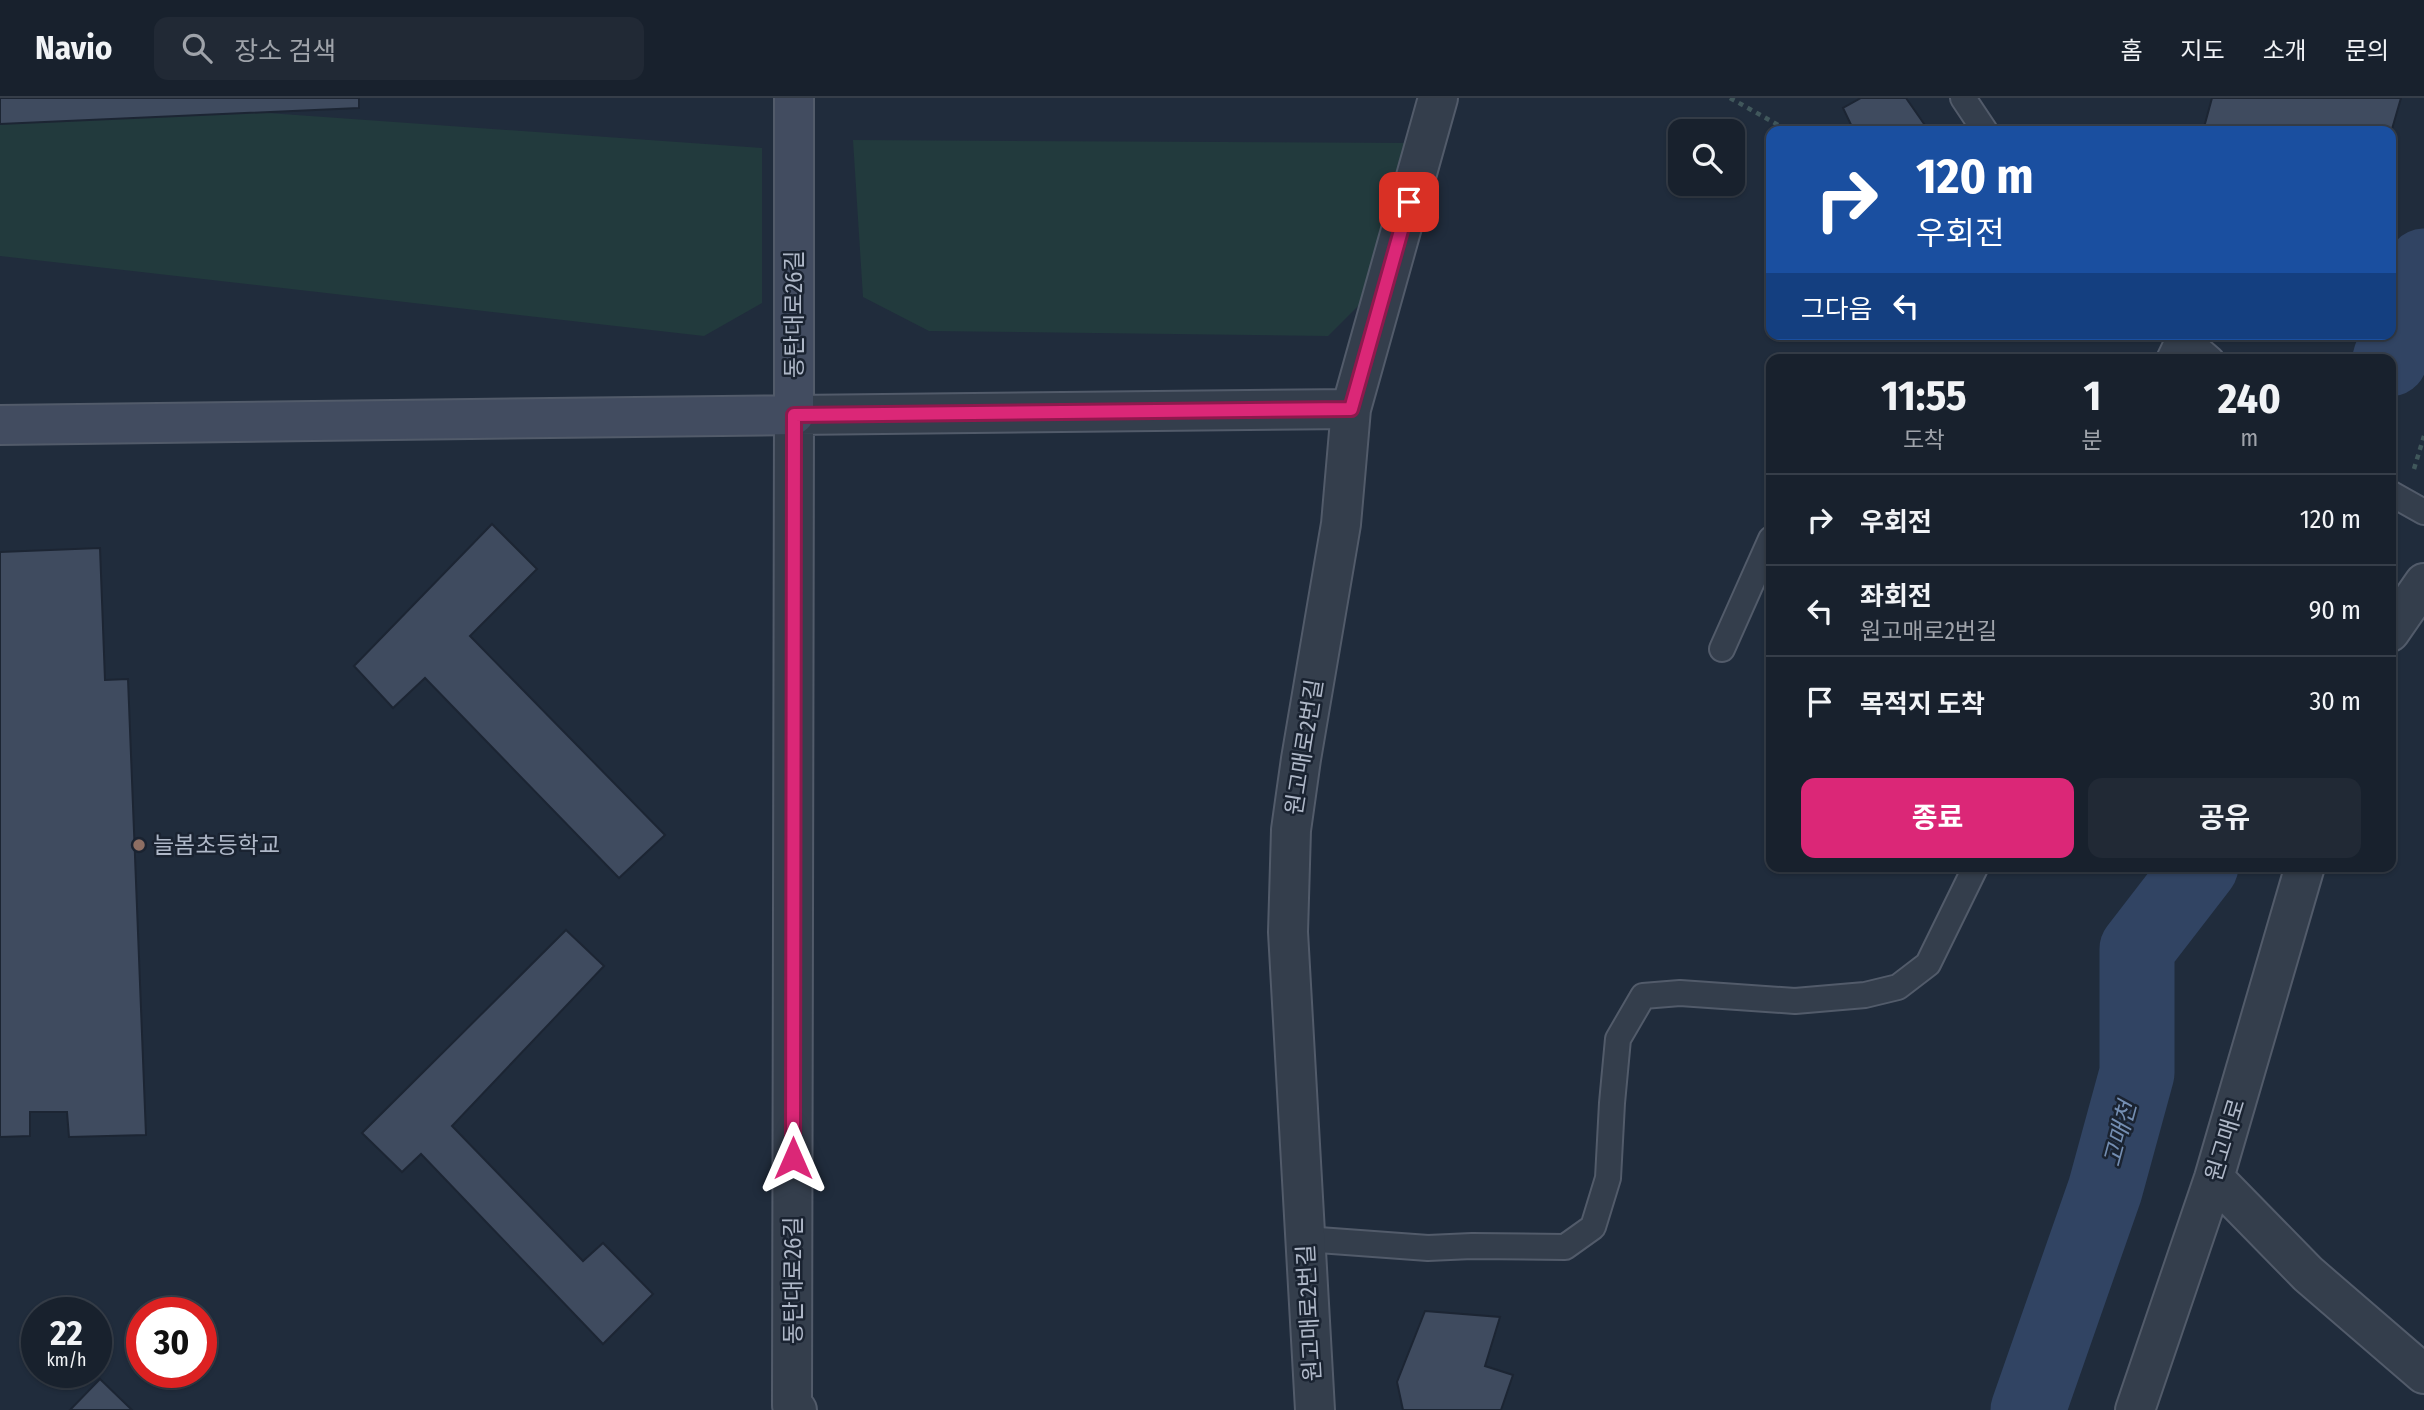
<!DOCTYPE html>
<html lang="ko">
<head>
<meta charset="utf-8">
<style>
	:root { --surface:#18212d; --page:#212935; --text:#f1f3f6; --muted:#9fa3aa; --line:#363e49; --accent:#db2777 }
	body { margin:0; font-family:"Fira Sans Condensed","Noto Sans KR",sans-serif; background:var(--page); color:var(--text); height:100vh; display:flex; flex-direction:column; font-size:26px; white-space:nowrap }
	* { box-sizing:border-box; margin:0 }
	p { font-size:23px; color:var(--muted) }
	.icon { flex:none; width:38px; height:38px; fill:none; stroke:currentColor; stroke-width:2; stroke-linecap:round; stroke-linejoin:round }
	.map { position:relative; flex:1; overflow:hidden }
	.sheet { position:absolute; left:1766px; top:256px; width:630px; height:518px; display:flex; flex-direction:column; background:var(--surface); border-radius:14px; box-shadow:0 2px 5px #0004,0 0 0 2px var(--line) }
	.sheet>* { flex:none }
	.guide { position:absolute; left:1766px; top:28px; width:630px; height:214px; border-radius:14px; box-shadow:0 2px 5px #0004,0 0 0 2px var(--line); background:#1a4fa0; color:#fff; overflow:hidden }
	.fabs { position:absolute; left:1668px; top:21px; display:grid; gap:14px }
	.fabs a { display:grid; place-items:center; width:77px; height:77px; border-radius:14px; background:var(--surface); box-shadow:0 2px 5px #0004,0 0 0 2px var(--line); font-size:35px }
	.speed { position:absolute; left:21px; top:1199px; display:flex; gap:14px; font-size:35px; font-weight:700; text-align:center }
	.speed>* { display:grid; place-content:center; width:91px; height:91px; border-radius:50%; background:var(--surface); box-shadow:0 2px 5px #0004,0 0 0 2px var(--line); line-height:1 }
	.speed small { font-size:18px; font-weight:400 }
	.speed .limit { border:10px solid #d22; background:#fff; color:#111 }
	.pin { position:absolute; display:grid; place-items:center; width:60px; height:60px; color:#fff; margin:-30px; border-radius:14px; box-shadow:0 4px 10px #0006 }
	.me { position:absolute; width:77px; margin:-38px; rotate:0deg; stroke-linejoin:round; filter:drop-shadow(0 0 5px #0008) }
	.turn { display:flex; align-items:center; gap:24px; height:147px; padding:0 35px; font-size:32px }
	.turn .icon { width:91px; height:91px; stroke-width:2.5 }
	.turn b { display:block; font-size:49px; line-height:60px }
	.then { display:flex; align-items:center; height:66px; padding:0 35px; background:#0003; gap:14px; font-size:26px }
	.eta { display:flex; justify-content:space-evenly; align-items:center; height:119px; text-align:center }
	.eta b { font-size:42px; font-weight:700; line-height:49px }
	.cta { display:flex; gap:14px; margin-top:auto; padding:14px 35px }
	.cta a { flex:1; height:80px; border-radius:14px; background:var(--accent); color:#fff; font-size:28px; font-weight:700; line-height:80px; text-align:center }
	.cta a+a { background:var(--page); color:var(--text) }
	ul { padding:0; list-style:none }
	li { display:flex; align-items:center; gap:21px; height:91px; padding:0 35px; border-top:2px solid var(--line) }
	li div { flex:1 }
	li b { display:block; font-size:26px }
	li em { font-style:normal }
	header { display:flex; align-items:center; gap:42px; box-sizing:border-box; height:98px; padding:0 35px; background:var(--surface); border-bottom:2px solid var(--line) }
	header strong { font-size:33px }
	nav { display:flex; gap:38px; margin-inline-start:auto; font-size:24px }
	.search { width:490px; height:63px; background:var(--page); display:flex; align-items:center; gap:18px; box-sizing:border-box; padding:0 24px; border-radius:14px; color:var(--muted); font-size:26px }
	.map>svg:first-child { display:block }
	.green { fill:#223a3d }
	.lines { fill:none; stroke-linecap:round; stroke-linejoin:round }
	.river { stroke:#314463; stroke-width:75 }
	.building { fill:#3f4b5f; stroke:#1c2533; stroke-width:2 }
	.lane-casing { stroke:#525b6a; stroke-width:28 }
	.street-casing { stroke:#525b6a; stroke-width:42 }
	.secondary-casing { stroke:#525b6a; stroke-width:42 }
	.path { stroke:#40575b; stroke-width:4.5; stroke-dasharray:5 5; stroke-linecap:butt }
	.lane { stroke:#343e4c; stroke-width:24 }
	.street { stroke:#343e4c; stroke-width:38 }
	.secondary { stroke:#424c60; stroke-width:38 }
	.route-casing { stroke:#8e194d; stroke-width:18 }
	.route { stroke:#db2777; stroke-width:12 }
	.education-dot { fill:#8d6e63; stroke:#1a2331; stroke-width:2.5 }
	.labels { text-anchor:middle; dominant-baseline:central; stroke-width:5; stroke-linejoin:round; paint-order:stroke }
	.street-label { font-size:23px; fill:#afb8c8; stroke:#1a2331 }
	.poi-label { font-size:23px; fill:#afb8c8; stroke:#1a2331; text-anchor:start }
	.water-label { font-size:24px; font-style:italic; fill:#748eb2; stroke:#1a2331 }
</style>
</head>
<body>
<header>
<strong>Navio</strong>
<div class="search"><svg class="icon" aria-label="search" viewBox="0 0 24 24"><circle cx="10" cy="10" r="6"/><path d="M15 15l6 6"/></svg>장소 검색</div>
<nav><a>홈</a><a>지도</a><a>소개</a><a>문의</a></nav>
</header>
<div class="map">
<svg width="2424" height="1312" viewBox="0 0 2424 1312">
	<rect width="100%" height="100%" fill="#202c3c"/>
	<path class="green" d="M0 0H55L762 50V205L704 238 0 158Z
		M853 42 1407 45 1380 186 1328 238 929 233 863 199Z"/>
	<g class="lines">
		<path class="river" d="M2390 261 2424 168
			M2028 1312 2105 1092 2137 975V851L2201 768"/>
	</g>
	<path class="building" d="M0 0H359V10L0 26Z
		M1861 0H1906L1929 33H1854L1843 10Z
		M2212 0H2401L2390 38V33H2203Z
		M492 426 537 471 470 538 665 737 619 780 425 580 393 610 354 568Z
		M100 450 105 582 128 581 146 1037 69 1039 67 1014H30V1038L0 1039V454Z
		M566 832 604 868 452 1028 583 1163 603 1145 653 1196 603 1246 421 1056 402 1074 362 1035Z
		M1425 1213 1500 1219 1485 1268 1513 1277 1501 1312H1403L1397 1284Z
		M100 1281 132 1312H70Z"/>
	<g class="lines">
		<g class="lane-casing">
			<path id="lane" d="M1963 0 1985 33
				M2182 236 2211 261
				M2169 261 2181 236
				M2390 395 2424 414
				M1722 551 1771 441
				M1305 1141 1428 1150 1472 1148 1565 1149 1593 1129 1608 1080 1612 1005 1618 941 1643 898 1680 895 1795 903 1865 897 1898 889 1928 866 1976 768"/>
		</g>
		<g class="street-casing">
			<path id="street" d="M2390 534 2424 485
				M2214 1080 2308 1176 2424 1276
				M797 1312 792 1307 794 317 1351 311
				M1315 1312 1288 834 1291 732 1301 661 1341 426 1351 311 1438 0
				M2135 1312 2214 1080 2305 768"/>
		</g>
		<g class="secondary-casing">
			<path id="secondary" d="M0 327 794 317V0"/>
		</g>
		<path class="path" d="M1730 0 1789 33
			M2414 371 2424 338"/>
		<use href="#lane" class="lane"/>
		<use href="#street" class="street"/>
		<use href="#secondary" class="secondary"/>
	</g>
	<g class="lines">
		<g class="route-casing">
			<path id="route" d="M793 1060 794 317 1351 311 1409 104"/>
		</g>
		<use href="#route" class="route"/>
	</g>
	<circle class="education-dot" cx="139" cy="747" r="7"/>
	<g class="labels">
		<g class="street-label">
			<text transform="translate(794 216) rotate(-90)">동탄대로26길</text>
			<text transform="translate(1304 649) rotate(-81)">원고매로2번길</text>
			<text transform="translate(2225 1042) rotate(-73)">원고매로</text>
			<text transform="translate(793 1182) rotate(-90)">동탄대로26길</text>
			<text transform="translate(1309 1215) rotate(-93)">원고매로2번길</text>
		</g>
		<g class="poi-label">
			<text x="153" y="747">늘봄초등학교</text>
		</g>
		<g class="water-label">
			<text transform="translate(2120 1036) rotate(-75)">고매천</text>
		</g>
	</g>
</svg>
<div class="fabs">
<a><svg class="icon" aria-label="search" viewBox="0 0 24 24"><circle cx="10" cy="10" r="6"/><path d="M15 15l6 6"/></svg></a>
</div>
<div class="speed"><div>22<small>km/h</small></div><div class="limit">30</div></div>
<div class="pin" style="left:1409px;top:104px;background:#d93025"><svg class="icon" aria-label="arrive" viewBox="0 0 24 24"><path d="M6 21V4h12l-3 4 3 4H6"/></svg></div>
<svg class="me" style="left:793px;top:1060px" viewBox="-20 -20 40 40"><path d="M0-17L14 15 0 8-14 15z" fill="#db2777" stroke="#fff" stroke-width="4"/></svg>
<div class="guide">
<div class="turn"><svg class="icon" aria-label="right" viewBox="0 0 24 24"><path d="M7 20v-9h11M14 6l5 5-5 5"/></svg><div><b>120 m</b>우회전</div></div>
<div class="then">그다음<svg class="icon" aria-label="left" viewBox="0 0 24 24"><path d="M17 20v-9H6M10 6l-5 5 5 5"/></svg></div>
</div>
<section class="sheet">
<div class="eta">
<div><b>11:55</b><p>도착</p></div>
<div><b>1</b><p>분</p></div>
<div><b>240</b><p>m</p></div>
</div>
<ul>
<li><svg class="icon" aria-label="right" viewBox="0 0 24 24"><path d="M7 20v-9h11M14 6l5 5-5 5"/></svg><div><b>우회전</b></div><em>120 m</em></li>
<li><svg class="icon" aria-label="left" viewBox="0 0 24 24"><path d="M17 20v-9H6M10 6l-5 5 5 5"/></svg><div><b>좌회전</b><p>원고매로2번길</p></div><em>90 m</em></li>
<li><svg class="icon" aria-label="arrive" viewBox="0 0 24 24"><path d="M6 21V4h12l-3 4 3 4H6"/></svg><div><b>목적지 도착</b></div><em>30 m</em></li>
</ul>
<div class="cta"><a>종료</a><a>공유</a></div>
</section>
</div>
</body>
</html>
